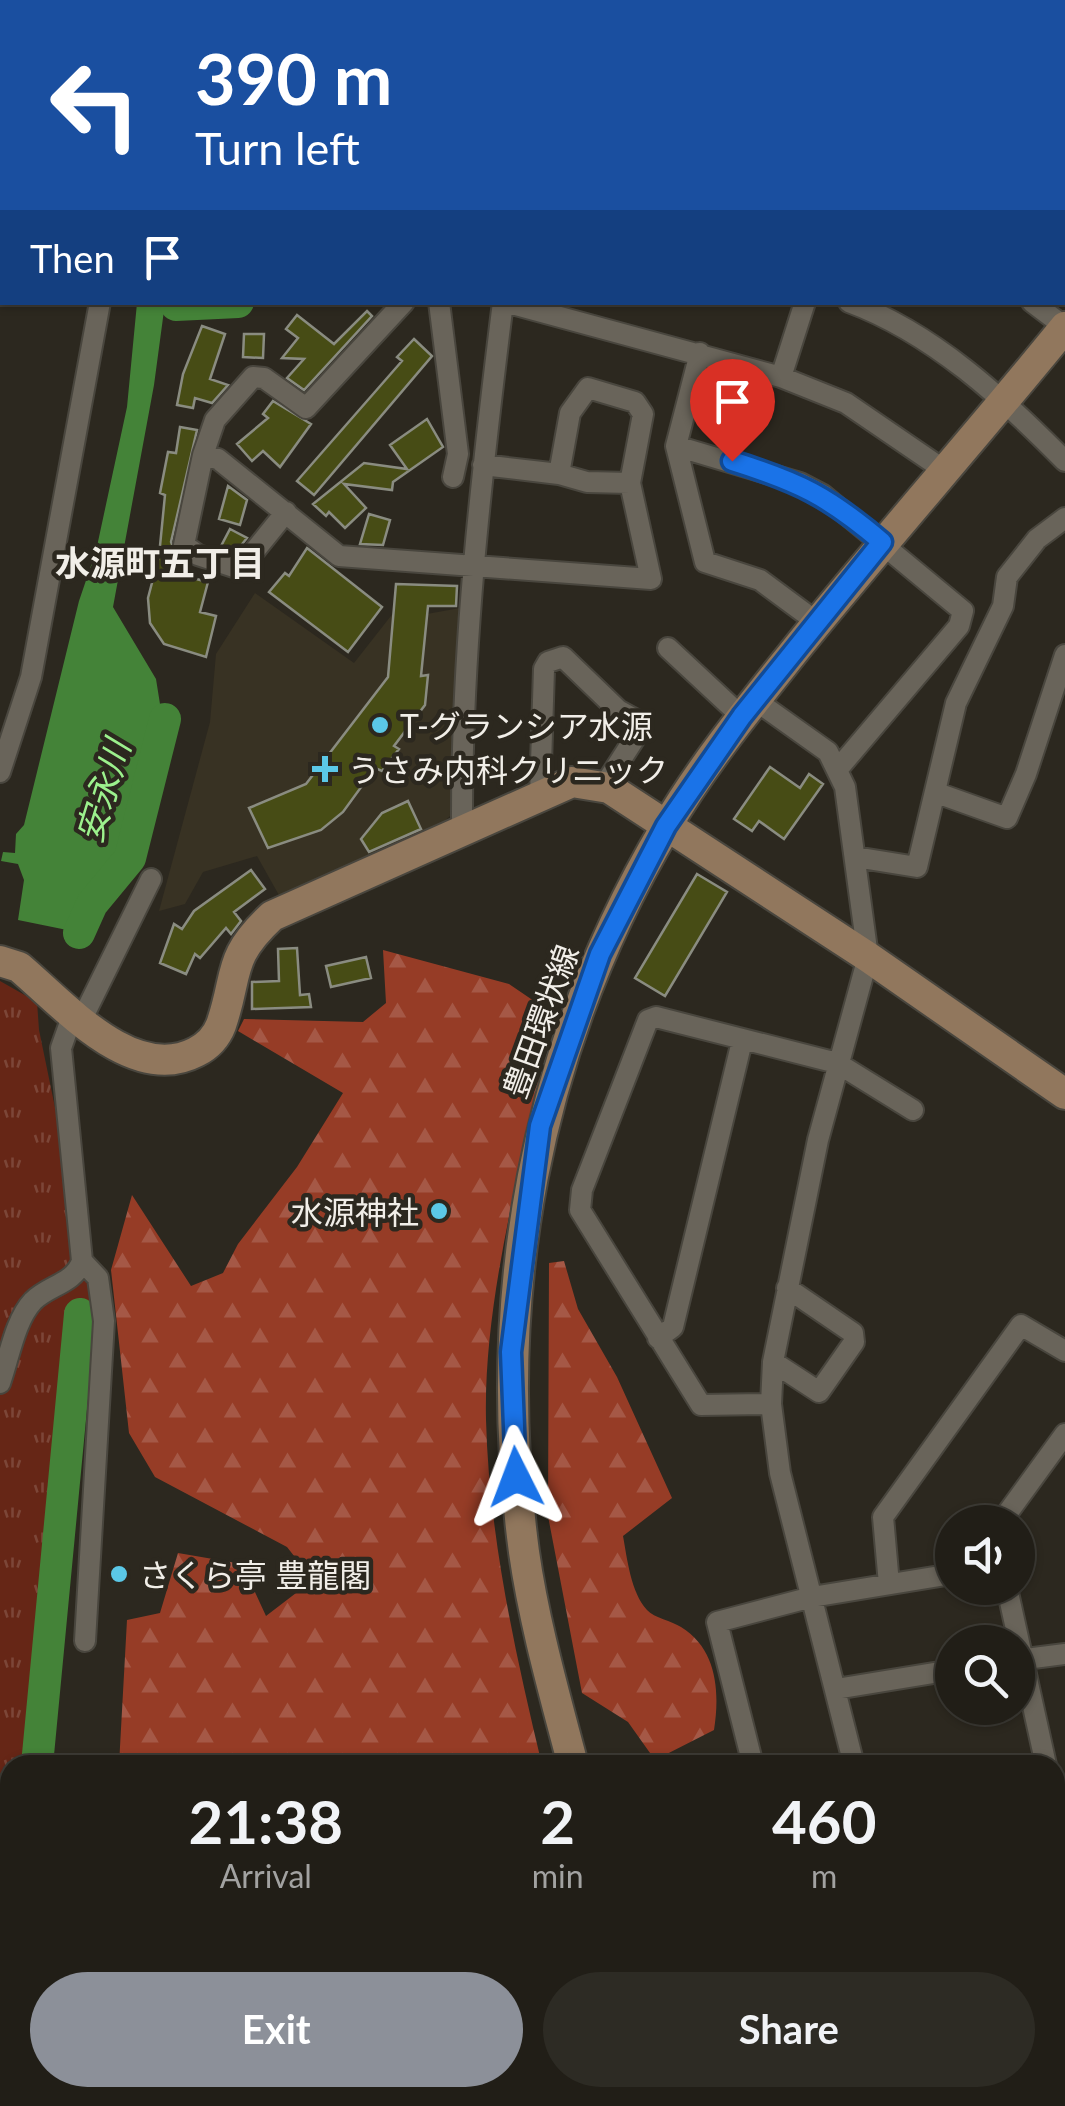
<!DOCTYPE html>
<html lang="en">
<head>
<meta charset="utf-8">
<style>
	:root { --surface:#211e17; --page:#2d2b24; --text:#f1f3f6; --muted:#a2a2a1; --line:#3e3c36; --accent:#8c9099 }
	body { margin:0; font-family:Lato,"Noto Sans JP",sans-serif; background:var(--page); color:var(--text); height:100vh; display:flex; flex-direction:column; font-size:38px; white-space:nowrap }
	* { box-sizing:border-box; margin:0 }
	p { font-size:32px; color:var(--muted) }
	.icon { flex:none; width:55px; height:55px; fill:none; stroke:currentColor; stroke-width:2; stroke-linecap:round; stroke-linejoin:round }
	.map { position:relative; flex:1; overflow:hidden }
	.panel { position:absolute; left:0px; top:1755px; width:1065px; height:352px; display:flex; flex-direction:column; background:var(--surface); border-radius:30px 30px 0 0; box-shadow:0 2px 8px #0004,0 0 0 2px var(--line) }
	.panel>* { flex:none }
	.guide { position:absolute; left:0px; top:0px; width:1065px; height:305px; box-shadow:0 2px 8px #0004,0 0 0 2px var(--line); background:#1a4fa0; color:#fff; overflow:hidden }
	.controls { position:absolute; left:935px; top:1505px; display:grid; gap:20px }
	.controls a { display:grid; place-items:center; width:100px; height:100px; border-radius:50%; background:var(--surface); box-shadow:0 2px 8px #0004,0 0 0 2px var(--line); font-size:50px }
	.pin { position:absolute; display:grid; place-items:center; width:85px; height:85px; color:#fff; margin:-102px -42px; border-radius:50% 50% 50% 0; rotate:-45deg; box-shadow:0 0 10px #0007 }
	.pin .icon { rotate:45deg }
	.me { position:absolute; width:110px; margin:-55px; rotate:357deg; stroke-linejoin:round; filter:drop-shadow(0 0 8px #0008) }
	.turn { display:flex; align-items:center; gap:35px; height:210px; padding:0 30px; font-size:45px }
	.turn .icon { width:130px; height:130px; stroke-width:2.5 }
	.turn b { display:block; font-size:70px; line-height:85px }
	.then { display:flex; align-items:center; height:95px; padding:0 30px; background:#0003; gap:20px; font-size:38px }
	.eta { display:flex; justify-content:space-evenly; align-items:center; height:170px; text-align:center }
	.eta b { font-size:60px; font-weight:700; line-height:70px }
	.button { display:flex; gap:20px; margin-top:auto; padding:20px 30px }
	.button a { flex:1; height:115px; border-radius:60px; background:var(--accent); color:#fff; font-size:40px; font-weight:700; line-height:115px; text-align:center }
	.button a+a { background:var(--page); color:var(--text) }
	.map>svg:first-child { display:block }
	.built { fill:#383223 }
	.forest { fill:url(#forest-firs) }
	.park { fill:url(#park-tufts) }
	.water { fill:#448338 }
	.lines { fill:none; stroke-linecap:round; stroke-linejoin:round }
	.river { stroke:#448338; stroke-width:32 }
	.building { fill:#474c15; stroke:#8a8c81; stroke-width:2.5 }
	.street-casing { stroke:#49463e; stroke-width:24 }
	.secondary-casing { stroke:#49463e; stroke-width:34 }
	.street { stroke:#69645a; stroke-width:20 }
	.secondary { stroke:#91775d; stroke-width:30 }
	.route-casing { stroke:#114b97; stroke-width:25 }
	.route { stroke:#1a73e8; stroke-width:18 }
	.poi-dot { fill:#5bc8e7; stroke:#2c281f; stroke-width:4 }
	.labels { text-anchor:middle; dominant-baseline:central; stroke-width:9; stroke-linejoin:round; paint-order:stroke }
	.poi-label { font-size:32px; fill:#f1eee8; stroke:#2c281f; text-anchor:start }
	.street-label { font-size:32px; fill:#f1eee8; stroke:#2c281f }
	.neighbourhood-label { font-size:35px; font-weight:bold; fill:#f1eee8; stroke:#2c281f }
	.water-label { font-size:35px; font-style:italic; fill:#9cf18d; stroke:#2c281f }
</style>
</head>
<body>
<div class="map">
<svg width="1065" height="2106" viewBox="0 0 1065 2106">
	<defs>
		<pattern id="forest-firs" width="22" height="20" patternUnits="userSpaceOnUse" patternTransform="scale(2.5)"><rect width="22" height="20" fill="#963c26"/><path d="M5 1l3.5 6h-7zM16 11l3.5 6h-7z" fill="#a55846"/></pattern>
		<pattern id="park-tufts" width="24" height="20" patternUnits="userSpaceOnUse" patternTransform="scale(2.5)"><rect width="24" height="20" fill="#662616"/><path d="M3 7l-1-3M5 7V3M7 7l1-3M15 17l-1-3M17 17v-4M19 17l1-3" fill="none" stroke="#7c4638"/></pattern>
	</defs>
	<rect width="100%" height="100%" fill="#2c281f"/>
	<path class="built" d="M255 593 354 663 394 612 427 614 460 608 451 815 426 839 280 897 257 856 203 872 185 904 159 911 210 722 216 654Z"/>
	<path class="forest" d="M383 950 509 984 553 1014C528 1142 483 1291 486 1420 489 1536 515 1652 542 1765H119L127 1620 160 1613 178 1553 242 1564 266 1616 313 1580 287 1547 155 1477 129 1433 111 1270 132 1195 191 1286 223 1273 238 1244 297 1167 343 1093 238 1031 244 1019 363 1022 386 1003Z
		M564 1261 578 1309 617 1377 672 1498 623 1536C627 1558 631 1593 647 1610 654 1618 672 1621 681 1627 717 1649 720 1692 714 1730L655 1760 628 1722 582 1693 548 1516 549 1263Z
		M30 2098H494L475 2106H30Z"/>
	<path class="park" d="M0 981 37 1002 39 1030 91 1282 81 1443 67 1526 45 1765H10V2098H17V2106H0Z"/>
	<path class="water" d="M137 303H165L154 385 113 607 156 679 160 704 125 846C112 879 83 896 72 931L18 920 24 880 18 864 1 861 3 852 15 853 16 834 24 825 79 601 96 551 127 407Z"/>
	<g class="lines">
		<path class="river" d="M0 273 2 274
			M176 305 238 302
			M79 933 92 904 130 858 165 719
			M37 1765 80 1314
			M9 2106 10 2039"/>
	</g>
	<path class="building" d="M367 311 372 316 304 390 287 378 304 359 282 358 298 338 286 329 297 315 334 344Z
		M202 326 225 334 210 379 228 385 212 403 195 398 193 408 177 405 183 374Z
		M244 334H264L263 358 243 357Z
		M414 339 432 356 314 495 297 481 402 361 397 357Z
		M273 401 311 424 280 467 263 451 252 461 237 444 268 418 263 414Z
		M427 419 443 447 393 482 392 490 344 484 366 508 345 528 329 512 326 516 313 504 364 463 407 469 390 445Z
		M180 427 197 430 171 542 177 557 173 573 208 582 200 612 216 616 206 657 164 644 150 623 148 598 159 556 165 495 160 493 168 452 176 453Z
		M228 486 247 500 240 525 219 519Z
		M369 514 390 520 383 545 360 544Z
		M230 529 247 538 235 553 220 548Z
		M307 548 382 607 348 652 269 592 285 573 289 576Z
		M396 584 457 586 456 606H428L421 676 428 675 425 705 394 746 399 749 382 771 375 768 343 812 321 830 268 848 249 808 306 784 388 677Z
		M770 767 800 788 809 774 823 784 784 839 759 821 752 831 734 819Z
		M408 801 421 829 369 852 361 839 382 813Z
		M251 870 265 889 234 912 241 921 231 934 226 928 200 958 195 954 186 974 160 963 174 924 182 929 194 911Z
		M697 874 727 892 665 996 635 978Z
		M297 948 300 995 309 994 311 1007 252 1009V982L279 981 278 949Z
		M366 957 371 978 331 987 326 966Z"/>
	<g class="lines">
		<g class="street-casing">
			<path id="street" d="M49 0 50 2
				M489 0V2
				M789 0 790 2
				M873 0V2
				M129 2V0
				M397 2V0
				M543 2 544 0
				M984 2 987 0
				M404 302 306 408 264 378 253 377 215 420 203 455 218 459 339 556 651 579 630 483 643 414 635 402 588 388 570 413 559 474 483 465
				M439 302 458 454 453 477
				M505 302 781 377 846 403 944 470
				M849 302C933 333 1003 398 1065 461
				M1032 302 1065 327
				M700 353 676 446 705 562 760 580 818 623
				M781 377 805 302
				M676 446 800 483 823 495 963 611 959 626 837 770
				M203 455 184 545 198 555 240 569 286 512
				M559 474 587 482 630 483
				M668 648 741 716
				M755 700 828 752 845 787 868 957 818 1140 773 1362 771 1404 780 1473 854 1765
				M0 772 31 677 100 302
				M937 793 1007 818 1026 774 1065 655
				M540 796 544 669 548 662 563 657 618 710 638 721 640 730 604 786
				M462 830C461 652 481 478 503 302
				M855 857 917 867 956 703 1003 606 1007 577 1037 539 1065 518
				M74 1011 61 1048 82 1261
				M82 1019 151 879
				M82 1261 98 1278 104 1321 85 1641
				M658 1338 673 1327 742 1041
				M773 1362 819 1392 854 1342 853 1333 787 1288
				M0 1383C9 1358 15 1320 33 1301 49 1285 74 1284 82 1261
				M771 1404 701 1405 580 1210 582 1190 648 1020 656 1017 837 1063 913 1110
				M1001 1522 1065 1434
				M889 1584 883 1517 1021 1325 1065 1351
				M1007 1588 1046 1765
				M1018 1660 1065 1654
				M836 1689 952 1670
				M753 1765 717 1622 812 1597 952 1574
				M1055 1804 1065 1845
				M1055 1870 1065 1868"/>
		</g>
		<g class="secondary-casing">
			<path id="secondary" d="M0 961 19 967C64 1005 133 1085 196 1052 208 1046 216 1038 221 1025 239 973 226 959 272 916L572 782 609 788 868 957 1065 1094
				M573 1765C555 1696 534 1623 524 1552 490 1297 534 1049 666 827 704 762 753 703 800 644 887 537 978 434 1065 327
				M1055 1977 1065 1975
				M596 2106 613 2098
				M641 2106 655 2098"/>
		</g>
		<use href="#street" class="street"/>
		<use href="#secondary" class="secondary"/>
	</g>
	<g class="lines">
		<g class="route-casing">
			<path id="route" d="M516 1477 511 1352 540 1126 600 954 666 826 742 716 882 542C828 496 799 482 732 461"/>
		</g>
		<use href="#route" class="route"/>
	</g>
	<g class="poi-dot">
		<circle cx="380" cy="725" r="10"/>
		<path d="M320 754h10v10h10v10h-10v10h-10v-10h-10v-10h10z"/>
		<circle cx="439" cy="1211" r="10"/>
		<circle cx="119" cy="1574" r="10"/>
	</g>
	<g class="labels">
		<g class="poi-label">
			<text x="400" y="725">T-グランシア水源</text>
			<text x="348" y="769">うさみ内科クリニック</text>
			<text x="419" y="1211" text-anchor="end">水源神社</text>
			<text x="139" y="1574">さくら亭 豊龍閣</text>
		</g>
		<g class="street-label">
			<text transform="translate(540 1021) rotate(-70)">豊田環状線</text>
		</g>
		<g class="neighbourhood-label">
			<text x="160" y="562">水源町五丁目</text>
		</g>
		<g class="water-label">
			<text transform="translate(102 791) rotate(-73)">安永川</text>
		</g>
	</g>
</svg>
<div class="controls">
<a><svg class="icon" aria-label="sound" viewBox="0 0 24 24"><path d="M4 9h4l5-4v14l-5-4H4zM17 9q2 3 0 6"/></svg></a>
<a><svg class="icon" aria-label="search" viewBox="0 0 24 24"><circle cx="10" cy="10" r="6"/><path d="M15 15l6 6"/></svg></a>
</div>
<div class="pin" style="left:732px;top:461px;background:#d93025"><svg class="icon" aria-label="arrive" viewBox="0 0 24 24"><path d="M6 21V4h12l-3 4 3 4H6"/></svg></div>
<svg class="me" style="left:516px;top:1477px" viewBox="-20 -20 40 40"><path d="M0-17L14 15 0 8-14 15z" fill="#1a73e8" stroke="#fff" stroke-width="4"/></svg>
<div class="guide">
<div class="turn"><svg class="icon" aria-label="left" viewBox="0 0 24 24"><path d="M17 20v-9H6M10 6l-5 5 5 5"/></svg><div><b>390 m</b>Turn left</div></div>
<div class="then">Then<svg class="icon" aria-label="arrive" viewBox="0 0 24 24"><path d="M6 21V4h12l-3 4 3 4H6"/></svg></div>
</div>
<section class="panel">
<div class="eta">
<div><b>21:38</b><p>Arrival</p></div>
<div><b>2</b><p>min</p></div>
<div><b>460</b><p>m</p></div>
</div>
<div class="button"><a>Exit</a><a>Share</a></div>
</section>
</div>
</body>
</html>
